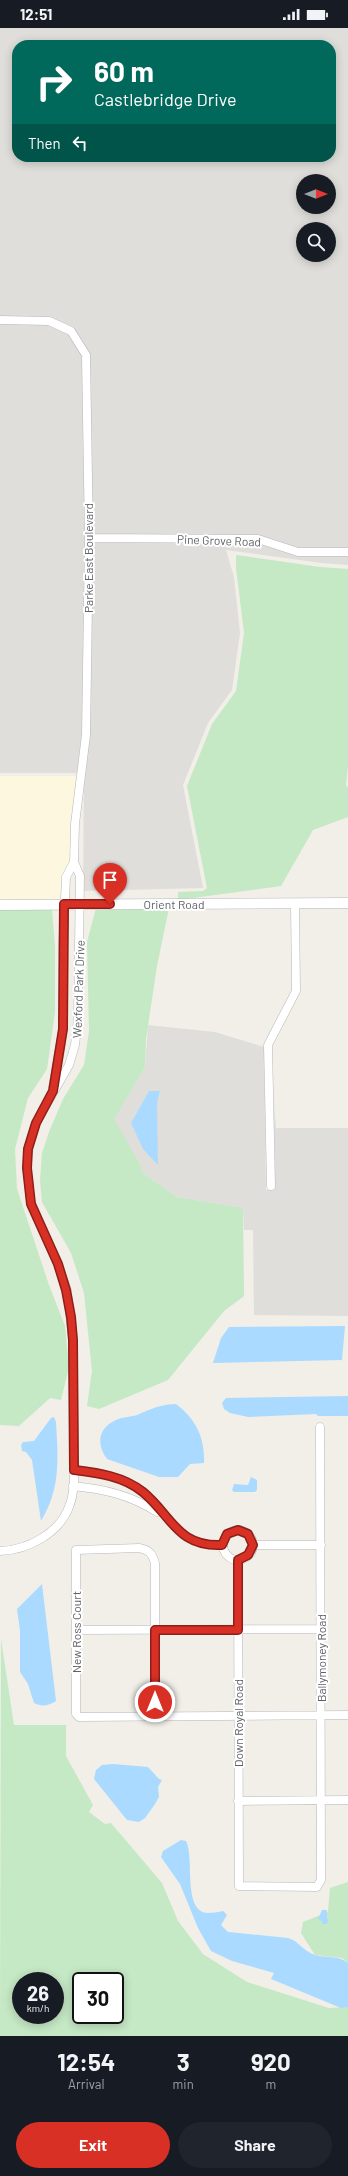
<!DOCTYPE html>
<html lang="en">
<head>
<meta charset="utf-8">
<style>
	:root { --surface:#171b24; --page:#20242c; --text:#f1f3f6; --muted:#9ea1a6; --accent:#d93025 }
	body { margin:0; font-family:Barlow,sans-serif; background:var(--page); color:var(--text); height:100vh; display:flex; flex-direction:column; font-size:15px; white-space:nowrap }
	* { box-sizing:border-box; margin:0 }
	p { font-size:13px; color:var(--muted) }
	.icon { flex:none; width:22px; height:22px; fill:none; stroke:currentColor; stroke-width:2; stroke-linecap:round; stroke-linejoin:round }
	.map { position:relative; height:2008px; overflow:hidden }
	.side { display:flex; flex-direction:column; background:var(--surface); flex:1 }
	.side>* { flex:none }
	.top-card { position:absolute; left:12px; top:12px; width:324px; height:122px; border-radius:16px; box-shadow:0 2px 10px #0003; background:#00695c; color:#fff; overflow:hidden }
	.needle { width:26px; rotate:90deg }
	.fabs { position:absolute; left:296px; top:146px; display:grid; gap:8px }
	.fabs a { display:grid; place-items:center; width:40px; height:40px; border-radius:50%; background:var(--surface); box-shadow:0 2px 10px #0003; font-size:20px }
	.speed { position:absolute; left:12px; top:1944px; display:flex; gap:8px; font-size:20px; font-weight:700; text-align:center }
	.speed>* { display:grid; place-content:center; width:52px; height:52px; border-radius:50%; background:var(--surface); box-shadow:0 2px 10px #0003; line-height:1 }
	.speed small { font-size:10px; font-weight:400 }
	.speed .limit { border:2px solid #111; border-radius:6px; background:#fff; color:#111 }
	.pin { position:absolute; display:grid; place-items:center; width:34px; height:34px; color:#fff; margin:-41px -17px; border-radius:50% 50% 50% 0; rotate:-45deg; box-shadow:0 0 4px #0007 }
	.pin .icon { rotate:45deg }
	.me { position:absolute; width:44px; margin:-22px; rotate:0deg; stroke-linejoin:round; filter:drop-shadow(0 0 3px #0008) }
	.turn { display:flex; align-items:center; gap:14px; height:84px; padding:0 16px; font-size:18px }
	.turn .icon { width:52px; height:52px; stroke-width:2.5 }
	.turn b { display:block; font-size:28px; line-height:34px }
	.then { display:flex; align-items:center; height:38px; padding:0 16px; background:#0003; gap:8px; font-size:15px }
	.eta { display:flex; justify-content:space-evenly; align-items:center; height:68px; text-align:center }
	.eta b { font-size:24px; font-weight:700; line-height:28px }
	.action { display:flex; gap:8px; margin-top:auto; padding:8px 16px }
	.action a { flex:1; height:46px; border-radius:24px; background:var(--accent); color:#fff; font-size:16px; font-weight:700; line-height:46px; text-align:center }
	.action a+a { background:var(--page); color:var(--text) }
	.status { display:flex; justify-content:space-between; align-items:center; height:28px; padding:0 20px; background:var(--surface); direction:ltr }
	.status svg { height:11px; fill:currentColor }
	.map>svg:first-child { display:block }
	.commercial { fill:#fef7e0 }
	.industrial { fill:#e0deda; fill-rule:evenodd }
	.green { fill:#c5e8c5; fill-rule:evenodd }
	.water { fill:#aadaff }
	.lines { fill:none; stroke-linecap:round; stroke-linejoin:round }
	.minor-casing { stroke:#b5b8bc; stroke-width:9 }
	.tertiary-casing { stroke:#b5b8bc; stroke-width:11 }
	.minor { stroke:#fff; stroke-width:8 }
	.tertiary { stroke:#fff; stroke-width:10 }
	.route-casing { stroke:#8d1f18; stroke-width:10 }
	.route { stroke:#d93025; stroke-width:7 }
	.labels { text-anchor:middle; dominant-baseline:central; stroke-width:4; stroke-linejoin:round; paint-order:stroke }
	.street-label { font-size:12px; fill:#5f6368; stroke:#fff }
</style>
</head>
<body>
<div class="status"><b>12:51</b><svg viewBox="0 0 49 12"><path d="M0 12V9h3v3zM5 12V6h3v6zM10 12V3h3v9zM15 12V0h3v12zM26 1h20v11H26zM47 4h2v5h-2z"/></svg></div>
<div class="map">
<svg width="348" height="2008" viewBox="0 0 348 2008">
	<rect width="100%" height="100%" fill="#f1efe8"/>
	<path class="commercial" d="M0 748H76L70 795 71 833 62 849 60 872H0Z"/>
	<path class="industrial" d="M0 0H348V537L321 535 226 522 234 549 240 605 232 662 208 695 183 757 203 860 83 863 84 745H0ZM17 17H331V129H17ZM303 153H329V179H303ZM303 201H329V227H303Z
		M148 997 215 1004 264 1019 266 1162 275 1161 274 1073 276 1100H348V1288L254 1287 253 1202H244L243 1180 177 1169 143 1145 140 1136 113 1091 145 1039ZM149 1063H160L157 1076V1137L144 1074Z"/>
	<path class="green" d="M236 527 320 539 348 541V737L346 757 348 760V789L313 802 281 858 178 872V864L203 863 207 860 187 758 212 696 236 663 244 605 236 540Z
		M96 880H169L157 938 146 1011 145 1039 114 1091 140 1136 143 1145 177 1169 243 1180 244 1268 224 1283 168 1352 99 1381 87 1378 92 1343 84 1265 71 1225 42 1174 40 1153 42 1125 49 1104 63 1071 84 1037 89 1003 87 914Z
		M0 881H52L55 919V984L47 1041 28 1070 15 1121 17 1161 49 1257 65 1298 69 1339 61 1372 50 1370 19 1398 0 1397Z
		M1 1611 14 1697H66V1728L93 1777 89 1784 105 1796 111 1795 162 1855 178 1893 203 1926 247 1954 329 1980 348 1979V2008H0ZM21 1953H55V1987H21ZM81 1953H115V1987H81Z
		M348 1854V1935L342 1930 315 1927 301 1905 303 1894 328 1884 330 1860Z"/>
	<path class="water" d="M149 1063H160L157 1076 158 1137 143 1121 131 1095Z
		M345 1298 342 1332 213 1335 221 1310 229 1299Z
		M348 1368V1388H318L316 1386 248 1389 230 1385 224 1381 222 1375 226 1370Z
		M176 1376C196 1391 205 1410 204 1435L190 1436 178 1449H159L107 1431C96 1416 98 1400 116 1392 122 1389 130 1389 137 1387 151 1381 161 1376 176 1376Z
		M54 1389 56 1394C58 1431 61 1460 41 1493L32 1432 26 1424 22 1423 21 1417 23 1414 34 1413 51 1390Z
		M251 1449 257 1452V1462L255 1464H234L232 1462 234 1456 248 1457Z
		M42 1556 56 1673C48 1678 42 1679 34 1675L28 1656 20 1644V1603L17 1581Z
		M113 1736 148 1739 159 1751 162 1752 158 1759 159 1769 155 1776 145 1790 139 1794 127 1792 94 1751 96 1742 102 1737Z
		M181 1812 186 1813C195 1830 182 1884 208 1885 213 1885 218 1884 223 1883L227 1887 221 1897 228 1904 288 1910C299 1913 303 1923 315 1927 326 1930 338 1927 348 1935V1979L341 1980 271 1951 274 1945 232 1933 211 1923 198 1900 180 1856 161 1829 163 1823Z
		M322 1882H327V1891H329L327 1896H322V1893L318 1891Z"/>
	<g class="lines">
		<g class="minor-casing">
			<path id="minor" d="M0 292 49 293 71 303 86 327 89 510 86 707 75 796 74 834 80 848 78 991 75 1017 69 1037 36 1095 28 1121 27 1140 31 1176 58 1236 67 1262 73 1312 74 1454C73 1461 73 1469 70 1476 61 1505 28 1522 0 1523
				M89 510 258 511 298 524H348
				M53 1059 63 1001V917L66 849 74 834
				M271 1158 268 1017 296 963 295 875
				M74 1442C98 1445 123 1447 143 1464 172 1488 177 1519 223 1517
				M73 1458C104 1461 130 1467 157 1484
				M223 1517a15 15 0 1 1 30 0a15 15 0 1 1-30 0Z
				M253 1517H321
				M238 1532 239 1858 317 1859 321 1852 320 1399
				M76 1602 321 1601
				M155 1688V1535C152 1525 149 1522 139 1520L76 1522V1686L79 1689 348 1687
				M238 1773 348 1772"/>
		</g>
		<g class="tertiary-casing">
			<path id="tertiary" d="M0 877 348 875"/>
		</g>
		<use href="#minor" class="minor"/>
		<use href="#tertiary" class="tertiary"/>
	</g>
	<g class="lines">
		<g class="route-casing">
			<path id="route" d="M110 876H64L63 1001 53 1063 36 1095 28 1121 27 1140 31 1176 58 1236 66 1262 71 1289 73 1312 74 1442C98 1445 123 1448 143 1464 172 1488 177 1519 222 1517L227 1506 238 1502 248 1506 253 1517 248 1527 238 1532V1602H155V1674"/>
		</g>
		<use href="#route" class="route"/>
	</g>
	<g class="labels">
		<g class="street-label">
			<text transform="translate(219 512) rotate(2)">Pine Grove Road</text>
			<text transform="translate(88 530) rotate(-90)">Parke East Boulevard</text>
			<text x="174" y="876">Orient Road</text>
			<text transform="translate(78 961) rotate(-88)">Wexford Park Drive</text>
			<text transform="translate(76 1604) rotate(-90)">New Ross Court</text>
			<text transform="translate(321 1630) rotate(-90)">Ballymoney Road</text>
			<text transform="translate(238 1695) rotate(-90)">Down Royal Road</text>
		</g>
	</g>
</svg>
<div class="fabs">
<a><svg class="needle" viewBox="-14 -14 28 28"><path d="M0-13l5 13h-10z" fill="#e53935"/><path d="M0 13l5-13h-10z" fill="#9ea1a6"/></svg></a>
<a><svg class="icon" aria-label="search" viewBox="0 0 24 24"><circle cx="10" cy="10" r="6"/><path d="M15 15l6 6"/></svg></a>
</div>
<div class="speed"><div>26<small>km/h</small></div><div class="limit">30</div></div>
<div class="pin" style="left:110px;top:876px;background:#d93025"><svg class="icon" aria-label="arrive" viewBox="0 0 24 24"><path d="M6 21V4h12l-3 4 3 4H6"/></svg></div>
<svg class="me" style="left:155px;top:1674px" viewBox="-20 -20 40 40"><circle r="17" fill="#d93025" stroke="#fff" stroke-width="3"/><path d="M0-11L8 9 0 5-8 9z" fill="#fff"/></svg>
<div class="top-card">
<div class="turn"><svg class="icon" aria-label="right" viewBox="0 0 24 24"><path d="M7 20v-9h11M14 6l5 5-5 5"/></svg><div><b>60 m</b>Castlebridge Drive</div></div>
<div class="then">Then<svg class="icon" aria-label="left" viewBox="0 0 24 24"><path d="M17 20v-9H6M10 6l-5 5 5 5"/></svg></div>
</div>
</div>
<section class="side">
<div class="eta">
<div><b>12:54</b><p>Arrival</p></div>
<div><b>3</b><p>min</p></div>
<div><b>920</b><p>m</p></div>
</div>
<div class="action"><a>Exit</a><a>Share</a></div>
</section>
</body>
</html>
